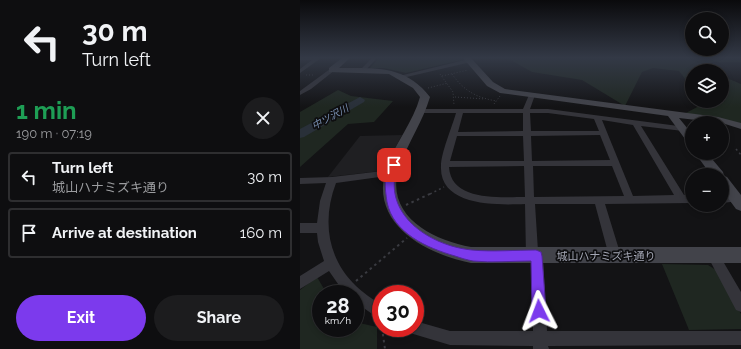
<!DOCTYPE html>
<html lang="en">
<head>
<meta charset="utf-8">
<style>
	:root { --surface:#0e0e10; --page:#1c1c1e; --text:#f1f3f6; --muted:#9b9c9f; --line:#2e2e30; --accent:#7c3aed }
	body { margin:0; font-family:Raleway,"Noto Sans JP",sans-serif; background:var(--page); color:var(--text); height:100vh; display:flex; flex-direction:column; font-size:15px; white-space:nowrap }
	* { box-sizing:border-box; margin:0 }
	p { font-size:13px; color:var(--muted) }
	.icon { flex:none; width:22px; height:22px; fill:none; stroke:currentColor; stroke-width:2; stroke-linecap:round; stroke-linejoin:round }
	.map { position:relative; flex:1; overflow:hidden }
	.details { display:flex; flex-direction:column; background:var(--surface); width:300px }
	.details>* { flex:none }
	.hud { background:#0e0e10; color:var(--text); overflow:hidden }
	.buttons { position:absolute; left:385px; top:12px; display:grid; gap:8px }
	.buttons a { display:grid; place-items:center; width:44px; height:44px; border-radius:50%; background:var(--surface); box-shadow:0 2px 6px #0003,0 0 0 1px var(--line); font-size:20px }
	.speed { position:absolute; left:12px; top:285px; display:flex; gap:8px; font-size:20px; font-weight:700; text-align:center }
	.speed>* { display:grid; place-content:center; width:52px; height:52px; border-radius:50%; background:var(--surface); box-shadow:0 2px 6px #0003,0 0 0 1px var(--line); line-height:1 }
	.speed small { font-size:10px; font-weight:400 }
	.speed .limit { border:6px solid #d22; background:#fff; color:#111 }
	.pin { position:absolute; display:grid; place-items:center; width:34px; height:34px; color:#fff; margin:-17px; border-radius:8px; box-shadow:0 2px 6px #0006 }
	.me { position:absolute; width:44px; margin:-22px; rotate:357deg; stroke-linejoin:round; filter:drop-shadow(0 0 3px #0008) }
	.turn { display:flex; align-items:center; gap:14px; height:84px; padding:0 16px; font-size:18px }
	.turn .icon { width:52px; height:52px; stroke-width:2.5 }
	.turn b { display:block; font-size:28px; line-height:34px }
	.round { display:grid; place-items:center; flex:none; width:42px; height:42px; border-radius:21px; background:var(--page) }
	.overview { display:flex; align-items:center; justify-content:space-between; height:68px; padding:0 16px }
	h1 { font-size:24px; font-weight:700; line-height:30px; color:#1e9e55 }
	.cta { display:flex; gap:8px; margin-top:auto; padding:8px 16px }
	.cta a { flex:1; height:46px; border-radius:24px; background:var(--accent); color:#fff; font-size:16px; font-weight:700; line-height:46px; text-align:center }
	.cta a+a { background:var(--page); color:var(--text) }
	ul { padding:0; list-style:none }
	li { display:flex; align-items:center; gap:12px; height:50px; margin:0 8px 6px; padding:0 8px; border:2px solid var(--line); border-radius:4px }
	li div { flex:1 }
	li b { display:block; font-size:15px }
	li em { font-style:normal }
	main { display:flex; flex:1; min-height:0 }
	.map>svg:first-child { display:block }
	.built { fill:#1f1f22 }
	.green { fill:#1f2721 }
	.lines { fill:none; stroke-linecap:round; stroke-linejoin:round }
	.river { fill:#293039; fill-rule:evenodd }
	.path-far2 { stroke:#3a3b41; stroke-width:1; stroke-dasharray:1 2; stroke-linecap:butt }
	.path-far1 { stroke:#3a3b41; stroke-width:1.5; stroke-dasharray:2 3; stroke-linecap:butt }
	.path { stroke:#3a3b41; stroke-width:2; stroke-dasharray:2.5 3.5; stroke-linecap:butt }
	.street { fill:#34343a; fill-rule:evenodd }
	.secondary { fill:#42434a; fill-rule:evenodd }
	.route { fill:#7c3aed; stroke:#51269a }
	.labels { text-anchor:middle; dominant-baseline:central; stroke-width:3.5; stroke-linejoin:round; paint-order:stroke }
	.far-water-label { font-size:10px; font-style:italic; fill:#7990b2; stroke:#0e0e10 }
	.street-label { font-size:11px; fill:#a4a7b5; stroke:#0e0e10 }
</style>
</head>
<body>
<main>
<section class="details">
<div class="hud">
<div class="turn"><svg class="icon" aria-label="left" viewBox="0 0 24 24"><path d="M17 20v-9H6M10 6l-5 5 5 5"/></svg><div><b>30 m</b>Turn left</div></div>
</div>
<div class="overview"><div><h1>1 min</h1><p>190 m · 07:19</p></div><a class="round"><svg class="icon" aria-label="close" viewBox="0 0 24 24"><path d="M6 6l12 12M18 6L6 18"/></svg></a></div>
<ul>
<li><svg class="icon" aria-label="left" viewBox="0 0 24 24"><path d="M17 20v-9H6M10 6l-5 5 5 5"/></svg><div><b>Turn left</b><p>城山ハナミズキ通り</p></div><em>30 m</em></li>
<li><svg class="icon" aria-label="arrive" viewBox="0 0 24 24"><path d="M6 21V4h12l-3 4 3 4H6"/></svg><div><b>Arrive at destination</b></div><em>160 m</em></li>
</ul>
<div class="cta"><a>Exit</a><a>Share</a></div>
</section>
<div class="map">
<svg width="441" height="349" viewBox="0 0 441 349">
	<rect width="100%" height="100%" fill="#131315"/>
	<path class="built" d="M102 135 85 167 81 171 28 177 60 136Z"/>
	<path class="green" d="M79 58H164L165 59 106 73 84 68H70Z
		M207 58H441V62H412L404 69 409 71H392V83L386 80 379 71 353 68 342 72 325 106 282 80 232 72Z
		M422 76 441 84V125L384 114 403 104 425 101 422 97Z
		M38 90 51 96 93 101 74 122 48 124 0 167V112Z
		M362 264 408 265 416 270 441 314V329L389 330Z
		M17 277 27 294H21V328H55V322L77 327V349H0V290Z"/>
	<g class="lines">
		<path class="river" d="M60 97 65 100 64 102 4 137 0 138V129Z"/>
		<path class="path-far2" d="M140 74 153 92 154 105
			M152 74C164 91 177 98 197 101
			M6 75H14
			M142 76 168 70
			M128 88 148 83
			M155 97 185 99
			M194 104 200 96"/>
		<path class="path-far1" d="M436 149 441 155
			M130 194 144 187"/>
		<path class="path" d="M106 205 132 193
			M56 281 107 238
			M82 328 85 349"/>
		<path class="street" d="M0 58H21L0 73V69L12 60H0Z
			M72 58H77L65 71H61V69Z
			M169 59 171 60V62L98 79 95 77Z
			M30 69 35 70 11 89 0 95V91Z
			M232 93 235 95 230 109H248L386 127V131H383L341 126 384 195H392V203L305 204 321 256 319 260 315 261 311 260 309 256 295 204H235L238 251 241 252 243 256 247 331H441V345L248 346 249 349H233V346L150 345 110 333 108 328H115V321L150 331H233L231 261 228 260 226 256 225 204C198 205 139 207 141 166 141 153 152 127 156 113H121L118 111 121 109H223L229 95ZM163 113H223V131L158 132ZM230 113H248L294 119 299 131H231ZM302 120 333 125 374 195 333 196ZM300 135 310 160 232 161 231 136ZM157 136H223L224 161H150ZM224 166 225 197C201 197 151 202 149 167ZM233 166H312L324 196 234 197Z
			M91 170 94 171 95 173 94 175 36 183C22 220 27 258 56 286 63 293 73 299 81 305V320L55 302V294H45L29 271 0 289V276L24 261 18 242 17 233H0V223H17L20 201 26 183 0 184V178L32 177Z
			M436 194 439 195 441 198 439 201 422 203V195Z
			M413 250 417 251 441 292V312L436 310 407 255 409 251Z"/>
		<path class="secondary" d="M42 58H50L39 68C75 68 106 65 130 97 123 121 109 141 100 165 82 214 131 240 171 247H441V263H171C125 254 67 223 87 166 96 142 113 122 120 97L113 88 89 74 29 72V68Z
			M163 58H171L193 82 205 89 418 117 441 123V129L422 123 379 118 392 134V144L388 143 368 116 200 93 187 86Z
			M395 153H407L423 172 424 176 427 177 441 195V211L436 209 422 190V175H411Z"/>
	</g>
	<linearGradient id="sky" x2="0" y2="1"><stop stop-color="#0a0a0c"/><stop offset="0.54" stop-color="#333946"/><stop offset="1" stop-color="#333946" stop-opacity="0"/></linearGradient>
	<rect width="441" height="107" fill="url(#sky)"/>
	<path class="route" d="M94 162 98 165C80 214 130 246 172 250 193 252 215 250 236 250L241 252 242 256 246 311 244 316 239 318 234 316 232 311 231 261C212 261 192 263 173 261 167 260 161 258 155 256 127 248 93 233 87 202 85 188 83 176 90 163Z"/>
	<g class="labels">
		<g class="far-water-label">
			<text transform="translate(30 117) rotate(-29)">中ツ沢川</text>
		</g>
		<g class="street-label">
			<text x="306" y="256">城山ハナミズキ通り</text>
		</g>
	</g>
</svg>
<div class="buttons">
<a><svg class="icon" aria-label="search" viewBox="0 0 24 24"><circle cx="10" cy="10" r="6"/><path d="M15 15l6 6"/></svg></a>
<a><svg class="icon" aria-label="layers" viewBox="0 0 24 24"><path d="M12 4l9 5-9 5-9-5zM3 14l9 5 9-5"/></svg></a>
<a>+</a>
<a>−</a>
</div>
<div class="speed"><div>28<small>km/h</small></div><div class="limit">30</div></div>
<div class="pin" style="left:94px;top:165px;background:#d93025"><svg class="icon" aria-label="arrive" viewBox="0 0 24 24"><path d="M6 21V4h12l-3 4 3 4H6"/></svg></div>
<svg class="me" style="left:239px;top:311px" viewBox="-20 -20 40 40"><path d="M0-17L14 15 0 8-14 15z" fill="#7c3aed" stroke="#fff" stroke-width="4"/></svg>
</div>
</main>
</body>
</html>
